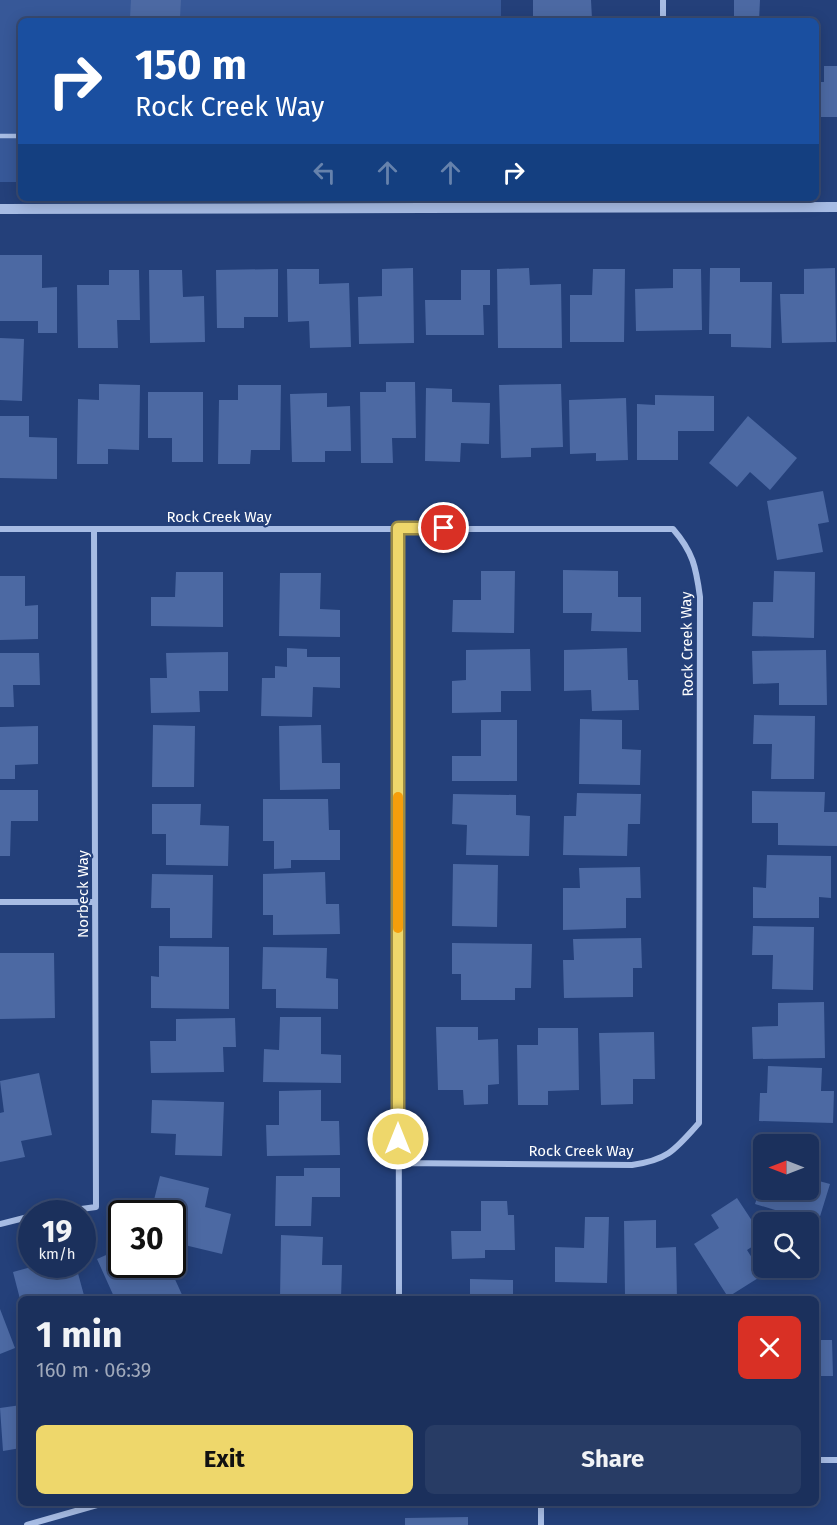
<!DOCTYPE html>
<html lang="en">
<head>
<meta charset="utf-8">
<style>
	:root { --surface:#1b305c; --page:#283c65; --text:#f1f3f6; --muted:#a0a9bb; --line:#394b72; --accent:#eed76b }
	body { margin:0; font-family:"Fira Sans",sans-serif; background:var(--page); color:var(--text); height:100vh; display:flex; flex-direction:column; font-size:22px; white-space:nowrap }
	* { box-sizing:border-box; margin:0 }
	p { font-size:20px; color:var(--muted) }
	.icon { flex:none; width:33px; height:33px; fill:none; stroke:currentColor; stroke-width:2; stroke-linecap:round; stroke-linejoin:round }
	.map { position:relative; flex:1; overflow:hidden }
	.side { position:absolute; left:18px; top:1296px; width:801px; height:210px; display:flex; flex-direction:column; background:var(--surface); border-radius:9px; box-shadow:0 3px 15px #0003,0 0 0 2px var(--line) }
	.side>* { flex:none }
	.top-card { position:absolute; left:18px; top:18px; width:801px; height:183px; border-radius:9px; box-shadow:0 3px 15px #0003,0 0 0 2px var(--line); background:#1a4fa0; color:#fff; overflow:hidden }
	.needle { width:39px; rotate:270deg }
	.controls { position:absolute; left:753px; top:1134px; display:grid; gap:12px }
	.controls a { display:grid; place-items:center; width:66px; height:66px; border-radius:9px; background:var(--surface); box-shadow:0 3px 15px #0003,0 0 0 2px var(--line); font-size:30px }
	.speed { position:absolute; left:18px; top:1200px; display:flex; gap:12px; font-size:30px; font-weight:700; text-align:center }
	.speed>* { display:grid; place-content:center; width:78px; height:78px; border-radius:50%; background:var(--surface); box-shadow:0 3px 15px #0003,0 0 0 2px var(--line); line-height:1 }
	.speed small { font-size:15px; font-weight:400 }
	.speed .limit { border:3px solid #111; border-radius:9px; background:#fff; color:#111 }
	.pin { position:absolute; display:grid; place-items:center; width:51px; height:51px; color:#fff; margin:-26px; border:3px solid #fff; border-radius:50%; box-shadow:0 2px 6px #0007 }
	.me { position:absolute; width:66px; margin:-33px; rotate:0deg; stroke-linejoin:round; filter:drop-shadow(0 0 4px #0008) }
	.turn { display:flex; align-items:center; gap:21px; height:126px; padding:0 18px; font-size:27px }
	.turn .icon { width:78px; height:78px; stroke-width:2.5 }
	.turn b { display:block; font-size:42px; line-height:51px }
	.lanes { display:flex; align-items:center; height:57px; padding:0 18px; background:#0003; justify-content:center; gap:30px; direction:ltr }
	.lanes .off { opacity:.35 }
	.round { display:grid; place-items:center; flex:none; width:63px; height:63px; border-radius:9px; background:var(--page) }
	.overview { display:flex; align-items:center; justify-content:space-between; height:102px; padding:0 18px }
	h1 { font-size:36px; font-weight:700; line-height:45px }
	.action { display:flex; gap:12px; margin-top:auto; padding:12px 18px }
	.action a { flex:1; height:69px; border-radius:9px; background:var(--accent); color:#111; font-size:24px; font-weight:700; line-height:69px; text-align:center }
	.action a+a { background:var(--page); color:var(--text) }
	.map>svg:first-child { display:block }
	.green { fill:#375898 }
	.building { fill:#4c69a3 }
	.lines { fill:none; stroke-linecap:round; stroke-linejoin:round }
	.service { stroke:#a7bce4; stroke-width:4.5 }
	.minor { stroke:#a7bce4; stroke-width:6 }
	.tertiary { stroke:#a7bce4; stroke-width:10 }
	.route-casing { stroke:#9b8c46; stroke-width:15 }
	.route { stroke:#eed76b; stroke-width:10 }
	.slow { stroke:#f59e0b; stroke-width:10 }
	.labels { text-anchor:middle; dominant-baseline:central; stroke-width:4.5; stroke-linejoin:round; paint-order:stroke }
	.street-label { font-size:15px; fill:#fff; stroke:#24407a }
</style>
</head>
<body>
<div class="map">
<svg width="837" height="1525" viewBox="0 0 837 1525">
	<rect width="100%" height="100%" fill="#24407a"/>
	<path class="green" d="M0 0H501V21H21V182H0Z"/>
	<path class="building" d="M131 0H181L180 18 207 21H90V17L130 18Z
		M533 0H591L592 19 533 20Z
		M734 0H760L759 21H734Z
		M824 66H837V117H816V82H824Z
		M0 255H42V288L57 287V333H38V321H0Z
		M413 268 414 343 359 344 358 297 382 296V269Z
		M529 268 530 285 561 284 562 348H498L497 269Z
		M710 268H740V282H772L771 348 731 347V334H709Z
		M835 268 836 342 782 343 780 294H804V269Z
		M278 269V317H244V328H217L216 270Z
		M287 269H319V284L349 283 351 347 310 348 309 321 288 322Z
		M593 269H625L624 342H570V295H592Z
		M673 269H701L702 330 636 331 635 289 673 288Z
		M109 270H139L140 320H117L118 348H78L77 285H109Z
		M149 270H182L183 297 204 296 205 342 150 343Z
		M461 270H490V305H483L484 335H426L425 300H461Z
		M0 338 24 339 22 401 0 400Z
		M386 382H415L416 438H392L393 463H361L360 392H386Z
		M99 384 140 385 139 450 108 449V464H77L78 399 99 400Z
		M561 384 563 447 531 448V457L501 458 499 385Z
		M238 385H281L280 450H251L250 464H218L219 400H238Z
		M426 388 452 389V402L490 403 489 444 461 443 460 462 425 461Z
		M148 392H203V462H172V438H148Z
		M327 393V407L350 406 351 451H325V462H292L290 394Z
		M655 395 714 396V431H678V460H637V404L655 405Z
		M626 398 628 460 596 461V453L570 454 569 400Z
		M0 416H29V437L57 438V479L0 478Z
		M748 416 797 458 770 490 750 472 737 487 709 463Z
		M823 491 829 522 818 524 823 552 777 560 767 501Z
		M563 570 618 571V597H641V632L591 631 592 613H563Z
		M481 571H515L514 633 452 632 453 600H481Z
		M774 571 815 572 814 638 752 636 753 602H773Z
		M176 572H223V627L151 626V597H175Z
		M280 573H321L320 609 340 610V637L279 636Z
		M0 576H25V606L38 605V639L0 640Z
		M287 648 307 649V657H340V688L313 687 312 717 261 716 262 678H275V666L287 667Z
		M627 648 628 680H638L639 710 592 711 591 690 564 691V650Z
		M530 649 531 691H501V712L452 713V681L466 680V650Z
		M826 650 827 705H779V683L753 684 752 651Z
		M228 652V691H199L200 712 151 713 150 678H167L166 653Z
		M0 653H39L40 685H13L14 707H0Z
		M754 715 815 716 814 779H771L772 744H753Z
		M580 719 622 720V749L641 750 640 785 579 784Z
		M481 720H517V781H452V756H481Z
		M153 725 195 726 194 787H152Z
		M321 725 322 763H340V789L280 790 279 726Z
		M38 726V764L15 765V779H0V727Z
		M0 790H38V821H11L10 856H0Z
		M752 791 825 792 824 812H837V846L778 845V823H752Z
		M577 793 641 794 640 824H628L627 856 563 855 564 816H576Z
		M453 794 516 795V815L530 816 529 856 466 855 467 825 452 824Z
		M263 799H328L329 830H340V860H291V868L274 869V841H263Z
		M152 804H201L200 825 229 826 228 866 166 865V834H152Z
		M767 855 831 856V898L819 897V918H753V887L766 888Z
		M453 864 498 865 497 927 452 926Z
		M640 867 641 898H626V928L563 930V888H580L579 868Z
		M325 872 326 904H339L340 934 273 935V915H263V874Z
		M152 874 213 875 212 938H170V908H151Z
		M753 926 814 927 813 990 772 989 773 955H752Z
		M641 938 642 968H633V997L564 998 563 960H574L573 939Z
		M452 943 532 944 531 988H515V1000H461V974H452Z
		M159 946 229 947V1009L151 1008V976L159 977Z
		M263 947 327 948 326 978 338 979V1009L276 1008V989H262Z
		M0 953H54L55 1018 0 1019Z
		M824 1002 825 1058 753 1059 752 1027 778 1026V1003Z
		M280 1017H321V1054L341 1055V1083L263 1082 264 1049 279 1050Z
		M235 1018 236 1047H223L224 1072 151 1073 150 1041H176V1019Z
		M436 1027H478V1040L498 1039 499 1084 488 1085V1104L464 1105 463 1090H438Z
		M538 1028H578L579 1090 548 1091V1105H518L517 1045H538Z
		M654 1032 655 1079H633V1104L601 1105 599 1033Z
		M768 1066 822 1068 821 1091H834L833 1123 759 1121 760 1093H767Z
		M39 1073 52 1135 21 1141 25 1157 0 1162V1113L4 1112 0 1081Z
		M321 1090V1121H339L340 1155 267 1156 266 1125H279V1091Z
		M152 1100 224 1102 222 1156 175 1155 176 1134 151 1133Z
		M763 1140 777 1144H764V1172L754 1169Z
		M304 1168H340V1197H312L311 1226H275L276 1176H304Z
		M160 1176 209 1188 205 1207 231 1214 222 1254 172 1242V1214H166L168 1207 153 1204Z
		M764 1177V1190H808V1178L830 1184 818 1223 755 1204Z
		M737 1198 764 1239 747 1250 763 1275 728 1297 694 1244 719 1228 711 1215Z
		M481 1201H507L508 1215H514L515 1250H485V1258L452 1259 451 1231H481Z
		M585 1217H609L607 1283 555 1282V1247L584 1248Z
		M656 1220V1248L676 1247 677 1299H652V1294L625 1295 624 1221Z
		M281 1235 323 1237 322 1265H342L341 1299H280Z
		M122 1248V1264H168L184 1299H115L97 1259Z
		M42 1264 45 1275 76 1266 85 1299H20L13 1272Z
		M470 1279 513 1280V1299H470Z
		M0 1309 15 1348 0 1354Z
		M816 1340H832L833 1376H816Z
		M21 1405V1448L3 1451 0 1408Z
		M468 1517V1525H405V1518Z"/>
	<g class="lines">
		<path class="service" d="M0 136H21
			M472 198 475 207"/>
		<path class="minor" d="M663 0V21
			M398 528 399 1299
			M0 529H673C693 552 696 567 700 597L699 1123C675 1150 668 1160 632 1165L398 1163
			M0 902H95
			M44 1214 96 1207 94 529
			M0 1224 32 1216
			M816 1460H837
			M541 1503V1525
			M27 1525 104 1503"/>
		<path class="tertiary" d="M0 209 837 207"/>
	</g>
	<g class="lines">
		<g class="route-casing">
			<path id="route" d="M398 1139V528H444"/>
		</g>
		<use href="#route" class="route"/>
		<path class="slow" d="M398 797V928"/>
	</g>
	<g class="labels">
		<g class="street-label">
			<text x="219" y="517">Rock Creek Way</text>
			<text transform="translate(687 644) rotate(-91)">Rock Creek Way</text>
			<text transform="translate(83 894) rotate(-90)">Norbeck Way</text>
			<text x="581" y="1151">Rock Creek Way</text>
		</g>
	</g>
</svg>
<div class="controls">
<a><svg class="needle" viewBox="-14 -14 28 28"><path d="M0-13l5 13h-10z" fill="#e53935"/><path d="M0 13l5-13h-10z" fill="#a0a9bb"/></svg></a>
<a><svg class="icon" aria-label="search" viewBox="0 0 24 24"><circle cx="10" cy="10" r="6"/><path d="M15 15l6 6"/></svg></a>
</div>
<div class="speed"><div>19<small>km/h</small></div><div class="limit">30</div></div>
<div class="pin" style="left:444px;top:528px;background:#d93025"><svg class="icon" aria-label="arrive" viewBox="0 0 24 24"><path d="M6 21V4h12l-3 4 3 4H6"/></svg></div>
<svg class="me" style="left:398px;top:1139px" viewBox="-20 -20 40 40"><circle r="17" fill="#eed76b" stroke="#fff" stroke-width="3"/><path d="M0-11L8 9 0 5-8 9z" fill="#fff"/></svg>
<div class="top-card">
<div class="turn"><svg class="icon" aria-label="right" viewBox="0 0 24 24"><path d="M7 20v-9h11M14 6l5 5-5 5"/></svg><div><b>150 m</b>Rock Creek Way</div></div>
<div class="lanes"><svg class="icon off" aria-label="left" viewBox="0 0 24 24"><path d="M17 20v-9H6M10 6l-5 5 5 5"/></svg><svg class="icon off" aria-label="ahead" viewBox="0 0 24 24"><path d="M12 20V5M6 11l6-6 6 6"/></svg><svg class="icon off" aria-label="ahead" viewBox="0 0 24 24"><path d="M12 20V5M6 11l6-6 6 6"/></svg><svg class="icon" aria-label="right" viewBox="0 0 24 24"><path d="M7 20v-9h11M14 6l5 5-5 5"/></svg></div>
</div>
<section class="side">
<div class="overview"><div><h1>1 min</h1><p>160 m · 06:39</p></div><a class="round" style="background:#d93025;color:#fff"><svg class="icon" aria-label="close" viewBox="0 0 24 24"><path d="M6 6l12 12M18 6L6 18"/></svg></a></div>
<div class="action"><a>Exit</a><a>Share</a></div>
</section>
</div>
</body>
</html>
